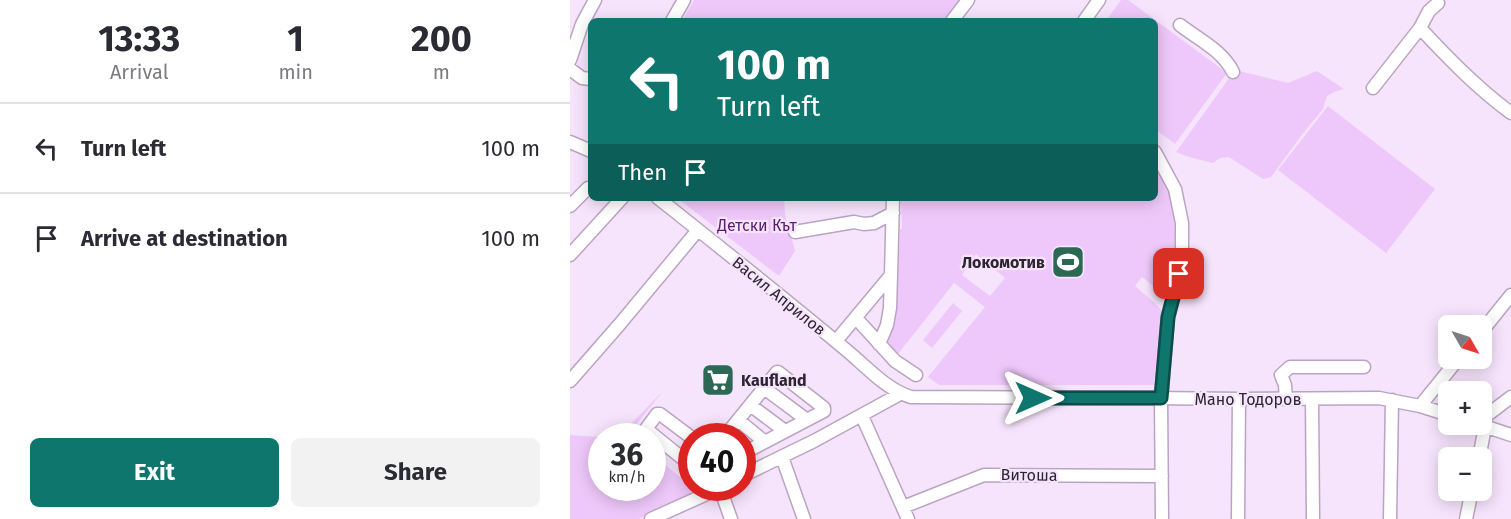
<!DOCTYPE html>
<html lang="en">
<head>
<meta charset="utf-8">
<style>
	:root { --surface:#fff; --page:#f2f2f3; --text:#2b2b33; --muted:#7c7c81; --line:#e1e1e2; --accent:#0f766e }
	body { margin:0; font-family:"Fira Sans",sans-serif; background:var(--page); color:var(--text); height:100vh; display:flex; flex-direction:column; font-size:22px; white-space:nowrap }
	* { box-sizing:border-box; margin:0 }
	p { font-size:20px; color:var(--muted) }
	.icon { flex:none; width:33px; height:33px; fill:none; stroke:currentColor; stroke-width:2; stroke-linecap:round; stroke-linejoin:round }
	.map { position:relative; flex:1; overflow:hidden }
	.details { display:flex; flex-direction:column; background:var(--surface); width:570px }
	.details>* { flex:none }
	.hud { position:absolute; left:18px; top:18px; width:570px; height:183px; border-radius:9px; box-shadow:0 3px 15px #0003; background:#0f766e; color:#fff; overflow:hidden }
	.needle { width:39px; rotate:129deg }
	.controls { position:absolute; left:868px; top:315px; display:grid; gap:12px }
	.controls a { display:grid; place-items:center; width:54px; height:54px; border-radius:9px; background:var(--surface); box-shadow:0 3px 15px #0003; font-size:30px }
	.speed { position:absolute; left:18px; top:423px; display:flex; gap:12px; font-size:30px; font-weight:700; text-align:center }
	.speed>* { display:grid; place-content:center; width:78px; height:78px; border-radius:50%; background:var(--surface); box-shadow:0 3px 15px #0003; line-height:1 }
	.speed small { font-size:15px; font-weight:400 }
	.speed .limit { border:9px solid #d22; background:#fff; color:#111 }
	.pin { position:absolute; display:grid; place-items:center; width:51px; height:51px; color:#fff; margin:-26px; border-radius:12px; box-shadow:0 3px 9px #0006 }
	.me { position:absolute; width:66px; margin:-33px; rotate:90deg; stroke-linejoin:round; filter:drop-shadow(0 0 4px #0008) }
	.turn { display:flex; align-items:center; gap:21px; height:126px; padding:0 30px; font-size:27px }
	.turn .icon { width:78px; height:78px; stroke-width:2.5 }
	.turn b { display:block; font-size:42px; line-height:51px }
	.then { display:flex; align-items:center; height:57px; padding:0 30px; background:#0003; gap:12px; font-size:22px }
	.eta { display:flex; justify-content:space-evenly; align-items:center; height:102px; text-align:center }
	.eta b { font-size:36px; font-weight:700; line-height:42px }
	.button { display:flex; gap:12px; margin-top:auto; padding:12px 30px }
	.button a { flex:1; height:69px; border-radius:9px; background:var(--accent); color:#fff; font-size:24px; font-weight:700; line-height:69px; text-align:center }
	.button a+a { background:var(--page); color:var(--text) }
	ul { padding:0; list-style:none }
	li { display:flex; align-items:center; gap:18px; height:90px; padding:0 30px; border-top:2px solid var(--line) }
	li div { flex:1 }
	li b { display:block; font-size:22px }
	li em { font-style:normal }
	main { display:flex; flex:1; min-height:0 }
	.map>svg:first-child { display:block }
	.green { fill:#eec8fa; fill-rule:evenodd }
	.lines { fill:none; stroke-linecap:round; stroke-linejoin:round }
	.minor-casing { stroke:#baa4c1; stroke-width:15 }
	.minor { stroke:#fff; stroke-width:12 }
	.route-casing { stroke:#0a4d48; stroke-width:15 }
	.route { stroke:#0f766e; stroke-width:10 }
	.labels { text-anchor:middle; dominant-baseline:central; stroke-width:4.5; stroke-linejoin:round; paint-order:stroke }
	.park-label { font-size:16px; fill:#5b1d6d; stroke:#f6e4fc }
	.poi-label { font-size:16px; font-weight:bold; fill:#2d2530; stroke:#f6e4fc; text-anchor:end }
	.street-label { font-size:16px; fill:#2d2530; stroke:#f6e4fc }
</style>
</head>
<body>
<main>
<section class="details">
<div class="eta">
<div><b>13:33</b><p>Arrival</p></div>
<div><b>1</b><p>min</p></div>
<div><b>200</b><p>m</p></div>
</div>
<ul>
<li><svg class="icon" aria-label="left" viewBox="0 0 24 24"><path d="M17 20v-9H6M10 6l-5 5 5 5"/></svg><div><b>Turn left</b></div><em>100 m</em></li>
<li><svg class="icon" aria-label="arrive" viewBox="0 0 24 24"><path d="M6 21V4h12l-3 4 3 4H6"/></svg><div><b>Arrive at destination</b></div><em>100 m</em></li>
</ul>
<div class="button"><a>Exit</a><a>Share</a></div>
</section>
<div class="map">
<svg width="941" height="519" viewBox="0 0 941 519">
	<rect width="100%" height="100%" fill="#f6e4fc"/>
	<path class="green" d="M124 0H398L382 21H112Z
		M551 0H558L657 73 605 144 585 129V21H536Z
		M665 70 718 83 747 71 774 89 764 92 757 96 753 109 734 132 701 177 693 179 659 157 650 158 643 163 619 157 606 152Z
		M758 106 865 189 816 253 708 170Z
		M585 164C589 172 596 180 598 189 608 221 608 263 592 293L572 277 565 286 585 303 592 311 584 385H369L358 377 415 307 384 283 328 354 317 346C329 308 328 268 330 229H332L331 198H585ZM406 254 435 278 420 296 392 275Z
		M107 198H214L215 214 225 251 209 276Z
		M383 303 392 311 362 348 353 340Z
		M93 391 58 435 60 436H44L51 434Z
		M0 435 31 437 32 488H82L83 455 121 486 122 488 128 490 69 519H0Z"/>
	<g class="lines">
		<g class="minor-casing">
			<path id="minor" d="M102 21 114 0
				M382 21 398 0
				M514 21 529 0
				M610 25C628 39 652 50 663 72
				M850 28C878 58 907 88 941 113
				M0 60 12 24 25 0
				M0 69 12 78 21 79
				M803 88 850 28 859 11 868 3
				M0 142 21 151
				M585 152 605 189 612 223V255L605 292 598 317 591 398 592 519
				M88 198C151 248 214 298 275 349 296 366 315 389 341 397L583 398 669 399 809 398 850 406 879 415
				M0 206 18 188
				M225 232 284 222 294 224 304 223 323 213
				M0 255 52 198
				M286 318 325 361 346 375
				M912 331 941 295
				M266 341 321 275 323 198
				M309 344 317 325 320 308 321 275
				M0 381 49 325 128 230
				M194 388 237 420
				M716 399 715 385 711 375 720 367H794
				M742 399 743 519
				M180 405 215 431
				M850 406 889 358
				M292 416 338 519
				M912 419 941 397
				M168 420 195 442
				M908 424 941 435
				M155 436 207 372H208L254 408V411L172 454
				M122 438 90 414H87L76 429 122 466
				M212 457 234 519
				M909 458 915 427
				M172 476 244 441 330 394
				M150 488 161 519
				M333 507 414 475 592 476
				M81 519 150 488
				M668 519 669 399
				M820 519 822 400
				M896 519 902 490"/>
		</g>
		<use href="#minor" class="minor"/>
	</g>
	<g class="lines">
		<g class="route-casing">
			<path id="route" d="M463 398H591L598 317 609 274"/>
		</g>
		<use href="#route" class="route"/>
	</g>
	<defs>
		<g id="stadium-square" transform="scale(1.725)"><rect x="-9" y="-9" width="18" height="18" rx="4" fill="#2c6854" stroke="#f6e4fc"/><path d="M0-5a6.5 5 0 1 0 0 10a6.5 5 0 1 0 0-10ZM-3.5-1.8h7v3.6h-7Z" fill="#fff"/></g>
		<g id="supermarket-square" transform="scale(1.725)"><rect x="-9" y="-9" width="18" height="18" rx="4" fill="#2c6854" stroke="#f6e4fc"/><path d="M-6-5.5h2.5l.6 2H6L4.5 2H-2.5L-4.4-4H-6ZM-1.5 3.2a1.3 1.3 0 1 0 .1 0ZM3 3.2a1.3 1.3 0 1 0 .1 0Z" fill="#fff"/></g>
	</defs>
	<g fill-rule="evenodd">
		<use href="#stadium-square" x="498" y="262"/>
		<use href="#supermarket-square" x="148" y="380"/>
	</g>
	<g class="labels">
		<g class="park-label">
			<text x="187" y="225">Детски Кът</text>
		</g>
		<g class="poi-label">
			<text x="475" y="262">Локомотив</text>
			<text x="171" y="380" text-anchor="start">Kaufland</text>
		</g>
		<g class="street-label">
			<text transform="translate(209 296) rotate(39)">Васил Априлов</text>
			<text x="678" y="399">Мано Тодоров</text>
			<text transform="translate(459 475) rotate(1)">Витоша</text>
		</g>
	</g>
</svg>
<div class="controls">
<a><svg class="needle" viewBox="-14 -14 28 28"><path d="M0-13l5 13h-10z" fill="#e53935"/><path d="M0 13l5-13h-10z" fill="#7c7c81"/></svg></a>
<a>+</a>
<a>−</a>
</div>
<div class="speed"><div>36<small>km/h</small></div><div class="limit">40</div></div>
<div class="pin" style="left:609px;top:274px;background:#d93025"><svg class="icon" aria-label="arrive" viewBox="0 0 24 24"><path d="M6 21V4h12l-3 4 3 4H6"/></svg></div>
<svg class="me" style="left:463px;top:398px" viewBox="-20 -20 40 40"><path d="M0-17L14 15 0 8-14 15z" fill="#0f766e" stroke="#fff" stroke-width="4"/></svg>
<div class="hud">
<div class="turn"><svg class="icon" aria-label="left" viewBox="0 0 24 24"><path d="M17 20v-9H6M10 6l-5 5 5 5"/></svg><div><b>100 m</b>Turn left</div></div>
<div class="then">Then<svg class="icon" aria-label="arrive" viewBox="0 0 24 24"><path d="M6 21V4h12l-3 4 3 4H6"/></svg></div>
</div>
</div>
</main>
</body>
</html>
